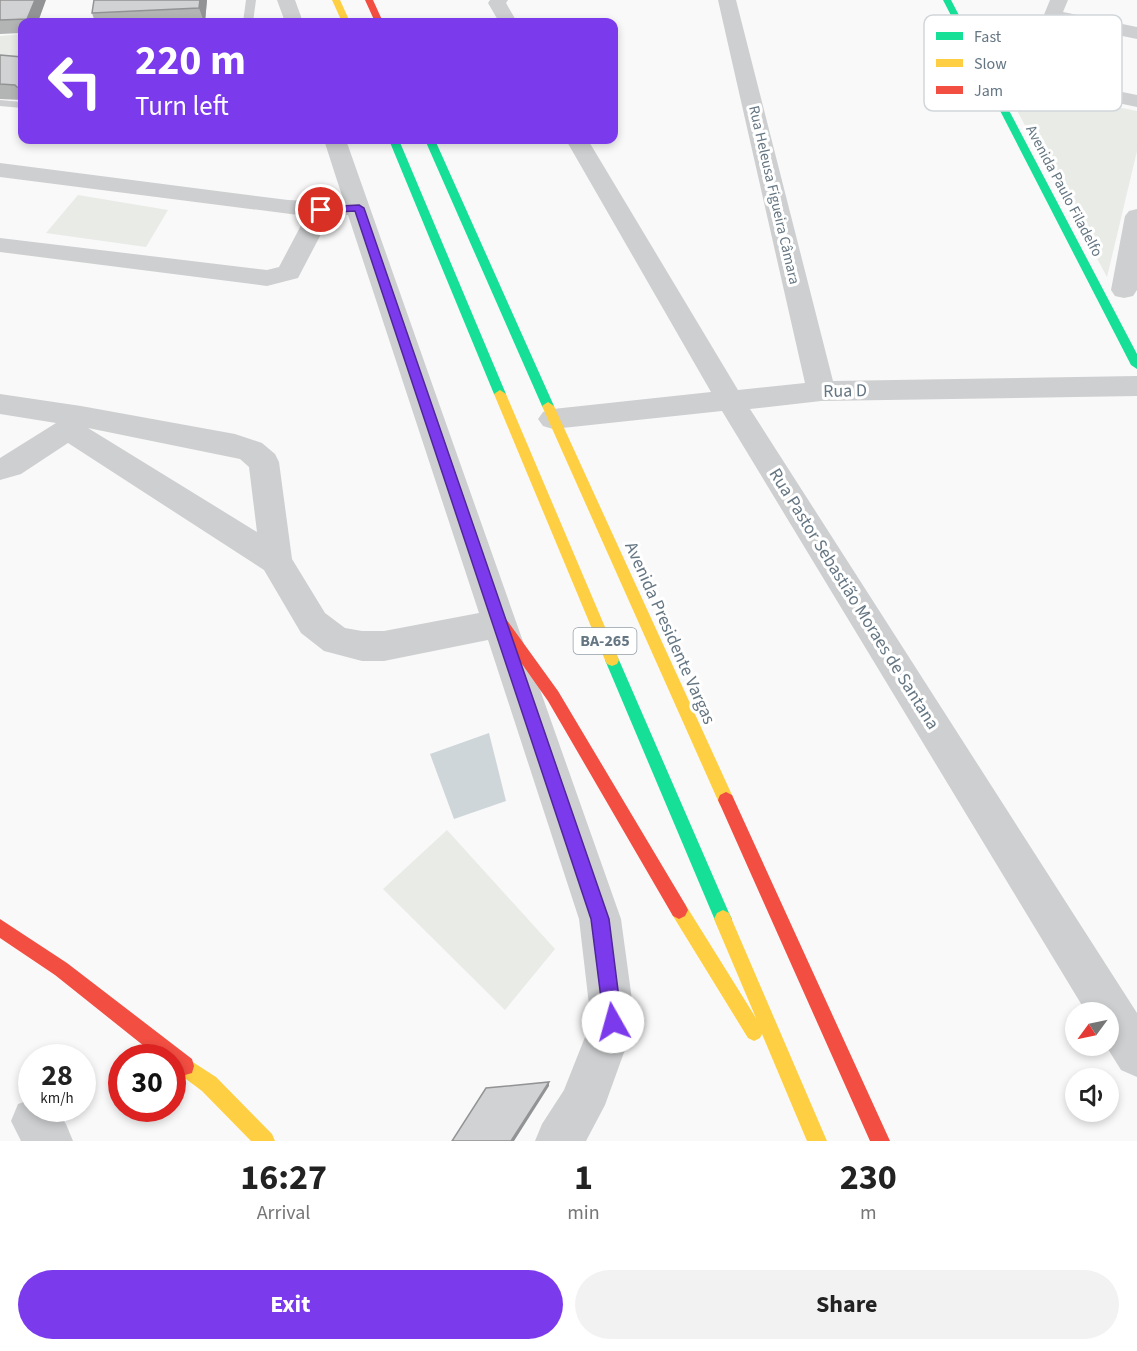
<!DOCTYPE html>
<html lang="en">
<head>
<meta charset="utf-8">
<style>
	:root { --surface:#fff; --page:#f2f2f2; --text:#222; --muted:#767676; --accent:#7c3aed }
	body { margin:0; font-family:"Source Sans 3",sans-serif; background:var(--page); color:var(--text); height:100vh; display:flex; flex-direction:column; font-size:22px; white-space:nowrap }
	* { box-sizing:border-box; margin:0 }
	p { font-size:20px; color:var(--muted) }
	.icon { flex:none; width:33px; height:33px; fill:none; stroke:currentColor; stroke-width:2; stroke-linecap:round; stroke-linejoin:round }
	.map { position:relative; height:1141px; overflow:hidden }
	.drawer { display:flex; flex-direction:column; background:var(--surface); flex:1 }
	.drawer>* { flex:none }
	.hud { position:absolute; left:18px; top:18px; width:600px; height:126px; border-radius:12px; box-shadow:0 3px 9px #0003; background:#7c3aed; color:#fff; overflow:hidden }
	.needle { width:39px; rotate:237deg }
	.controls { position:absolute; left:1065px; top:1002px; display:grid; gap:12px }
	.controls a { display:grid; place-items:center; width:54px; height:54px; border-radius:50%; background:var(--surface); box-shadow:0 3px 9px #0003; font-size:30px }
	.speed { position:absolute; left:18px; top:1044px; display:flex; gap:12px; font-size:30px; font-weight:700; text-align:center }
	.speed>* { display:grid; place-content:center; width:78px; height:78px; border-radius:50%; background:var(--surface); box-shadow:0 3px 9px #0003; line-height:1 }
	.speed small { font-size:15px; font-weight:400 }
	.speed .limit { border:9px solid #d22; background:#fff; color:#111 }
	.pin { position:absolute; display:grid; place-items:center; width:51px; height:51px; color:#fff; margin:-26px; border:3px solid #fff; border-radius:50%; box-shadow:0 2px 6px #0007 }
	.me { position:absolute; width:66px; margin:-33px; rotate:353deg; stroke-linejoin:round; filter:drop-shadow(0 0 4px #0008) }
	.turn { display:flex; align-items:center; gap:21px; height:126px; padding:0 18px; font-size:27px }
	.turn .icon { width:78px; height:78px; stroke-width:2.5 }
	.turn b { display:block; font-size:42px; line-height:51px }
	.eta { display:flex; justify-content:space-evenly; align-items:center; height:102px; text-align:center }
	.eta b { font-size:36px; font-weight:700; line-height:42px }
	.primary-button { display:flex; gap:12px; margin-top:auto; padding:12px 18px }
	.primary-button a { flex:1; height:69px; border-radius:36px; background:var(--accent); color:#fff; font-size:24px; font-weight:700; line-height:69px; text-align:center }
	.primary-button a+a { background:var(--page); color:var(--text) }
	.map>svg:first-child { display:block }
	.green { fill:#e8ebe6 }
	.water { fill:#ced6d9 }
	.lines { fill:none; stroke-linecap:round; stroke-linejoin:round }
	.lane { fill:#cecfd0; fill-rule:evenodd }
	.street { fill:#cecfd0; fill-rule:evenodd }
	.fast { fill:#16e098; fill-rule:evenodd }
	.slow { fill:#ffcf43; fill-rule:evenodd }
	.jam { fill:#f24e42; fill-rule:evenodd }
	.wall { fill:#b3b5b5 }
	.shaded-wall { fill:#929394 }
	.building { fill:#d0d2d3; stroke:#929394; stroke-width:1.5 }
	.route { fill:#7c3aed; stroke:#51269a; stroke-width:1.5 }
	.labels { text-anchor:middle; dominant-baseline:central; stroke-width:6; stroke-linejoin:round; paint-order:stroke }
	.far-street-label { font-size:15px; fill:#657683; stroke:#fff }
	.shield { fill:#fff; stroke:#939fa8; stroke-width:1.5 }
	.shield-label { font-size:16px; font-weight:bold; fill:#657683 }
	.street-label { font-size:18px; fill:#657683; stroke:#fff }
	.key { fill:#fff; stroke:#d1d6da; stroke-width:1.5 }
	.key-label { font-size:16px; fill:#657683 }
</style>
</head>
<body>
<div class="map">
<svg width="1137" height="1141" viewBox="0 0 1137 1141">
	<rect width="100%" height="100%" fill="#f9f9f9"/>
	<path class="green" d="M22 34V62L0 60V36Z
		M1002 83 1137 111V151L1107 277Z
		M78 195 168 210 146 247 46 233Z
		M447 830 555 949 505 1010 383 889Z"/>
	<path class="water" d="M489 733 506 801 454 819 430 754Z"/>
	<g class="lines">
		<path class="lane" d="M246 0H256L253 22H243Z
			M0 100 22 102V108L0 106Z"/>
		<path class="street" d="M277 0H295L303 22H285Z
			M490 0H508L506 3 517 22H499L488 3Z
			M718 0H736L833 381 1137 376V396L821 401 750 409 1137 1013V1077L1121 1070 1106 1046H1108V1012H1086L722 411 553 429 543 426 538 419 543 412 553 409 711 392 566 140H588L738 390 805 383Z
			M1050 0H1068L1063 12 1137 27V39L1059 23 1039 75 1137 95V107L974 73 971 69 974 65 981 63 1021 71Z
			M324 140H346L621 919 635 1022 605 1105 586 1141H535L542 1124 564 1090 591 1022 579 919 488 640 384 661H362L324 651 301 633 264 570 68 443 21 474 0 480V458L56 423 0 414V394L81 406 235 434 262 443 275 454 279 462 292 559 325 613 345 628 362 631H384L479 613 348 215 330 217 298 278 267 286 0 252V238L267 270 279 267 306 216 0 177V163L288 200 344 202ZM88 428 240 459 249 467 257 532Z
			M1137 209V290L1133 296 1124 298 1115 296 1111 290 1125 216 1129 211Z
			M32 1099V1108H55L66 1124 73 1141H21L11 1121 18 1104Z"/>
		<path class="fast" d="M943 0H951L1137 354V369L1131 365Z
			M389 140H399L506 394 504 397 500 398 494 394Z
			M425 140H435L554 406 552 409H544L542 406Z
			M612 654 617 656 619 660 729 913 732 919 729 925 723 928 717 925 605 660 607 656Z"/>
		<path class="slow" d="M332 0H340L350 22H342Z
			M500 390 506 394 619 660 617 664 612 666 607 664 605 660 494 394Z
			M548 402 554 406 732 795 734 800 732 805 726 808 720 805 542 406Z
			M679 901 685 904 756 1018 714 919 717 913 723 910 729 913 827 1141H807L762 1034 760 1038 754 1041 748 1038 673 916 670 910 673 904Z
			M185 1057 216 1077 272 1134 275 1141H251L202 1091 178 1073 176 1066 178 1059Z"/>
		<path class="jam" d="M365 0H373L383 22H375Z
			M501 617 506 619 558 691 685 904 688 910 685 916 679 919 673 916 548 701 496 627 494 623 496 619Z
			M726 792 732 795 890 1141H870L718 800 720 795Z
			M0 919 67 963 192 1059 194 1066 192 1073 185 1075 172 1068V1058H159L55 975 0 938Z"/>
	</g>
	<path class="wall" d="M0 0 38 22H22V33L0 34Z
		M94 0H207L205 22H95L92 13Z
		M0 55 22 57V100L0 99Z"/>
	<path class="shaded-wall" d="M35 0H46L38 22H29L27 19Z
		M200 0H207L205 22H204L199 8Z
		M549 1082V1086L514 1141H511Z"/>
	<path class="building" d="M0 0H35L27 19 0 20Z
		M94 0H200L199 8 92 13Z
		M0 55 22 57V88L17 87 15 85 0 84Z
		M549 1082 511 1141H452L486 1088Z"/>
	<path class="route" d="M359 205 364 208 609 919 622 1022 619 1029 613 1031 606 1029 604 1022 591 919 355 211 321 213 316 210 321 207Z"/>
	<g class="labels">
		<g class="far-street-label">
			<text transform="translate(1064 191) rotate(62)">Avenida Paulo Filadelfo</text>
			<text transform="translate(774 195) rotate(77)">Rua Heleusa Figueira Câmara</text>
		</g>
		<rect class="shield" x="573.5" y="628" width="63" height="26" rx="4.5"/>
		<g class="shield-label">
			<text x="605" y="641">BA-265</text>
		</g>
		<g class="street-label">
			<text transform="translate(845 391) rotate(-1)">Rua D</text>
			<text transform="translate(854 599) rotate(58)">Rua Pastor Sebastião Moraes de Santana</text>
			<text transform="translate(670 633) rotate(66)">Avenida Presidente Vargas</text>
		</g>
	</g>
	<rect x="924" y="15" width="198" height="96" rx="9" class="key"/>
	<rect x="936" y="32" width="27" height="8" fill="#16e098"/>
	<rect x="936" y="59" width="27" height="8" fill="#ffcf43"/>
	<rect x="936" y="86" width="27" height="8" fill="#f24e42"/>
	<g class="key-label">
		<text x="974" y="42">Fast</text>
		<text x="974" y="69">Slow</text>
		<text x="974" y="96">Jam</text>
	</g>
</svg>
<div class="controls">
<a><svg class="needle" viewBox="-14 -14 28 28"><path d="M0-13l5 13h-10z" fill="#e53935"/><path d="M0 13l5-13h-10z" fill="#767676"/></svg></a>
<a><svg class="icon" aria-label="sound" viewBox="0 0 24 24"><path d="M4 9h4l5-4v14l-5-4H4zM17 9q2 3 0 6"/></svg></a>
</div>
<div class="speed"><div>28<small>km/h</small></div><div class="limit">30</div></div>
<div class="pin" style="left:321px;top:210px;background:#d93025"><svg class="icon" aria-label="arrive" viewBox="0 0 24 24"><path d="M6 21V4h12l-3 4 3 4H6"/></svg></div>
<svg class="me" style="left:613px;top:1022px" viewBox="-20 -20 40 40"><circle r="19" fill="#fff"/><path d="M0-13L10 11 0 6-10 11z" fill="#7c3aed"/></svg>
<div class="hud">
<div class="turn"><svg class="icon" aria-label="left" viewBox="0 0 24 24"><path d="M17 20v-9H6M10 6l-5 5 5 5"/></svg><div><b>220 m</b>Turn left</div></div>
</div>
</div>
<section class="drawer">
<div class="eta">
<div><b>16:27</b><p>Arrival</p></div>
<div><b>1</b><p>min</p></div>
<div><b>230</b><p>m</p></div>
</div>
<div class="primary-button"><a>Exit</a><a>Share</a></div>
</section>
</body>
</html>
